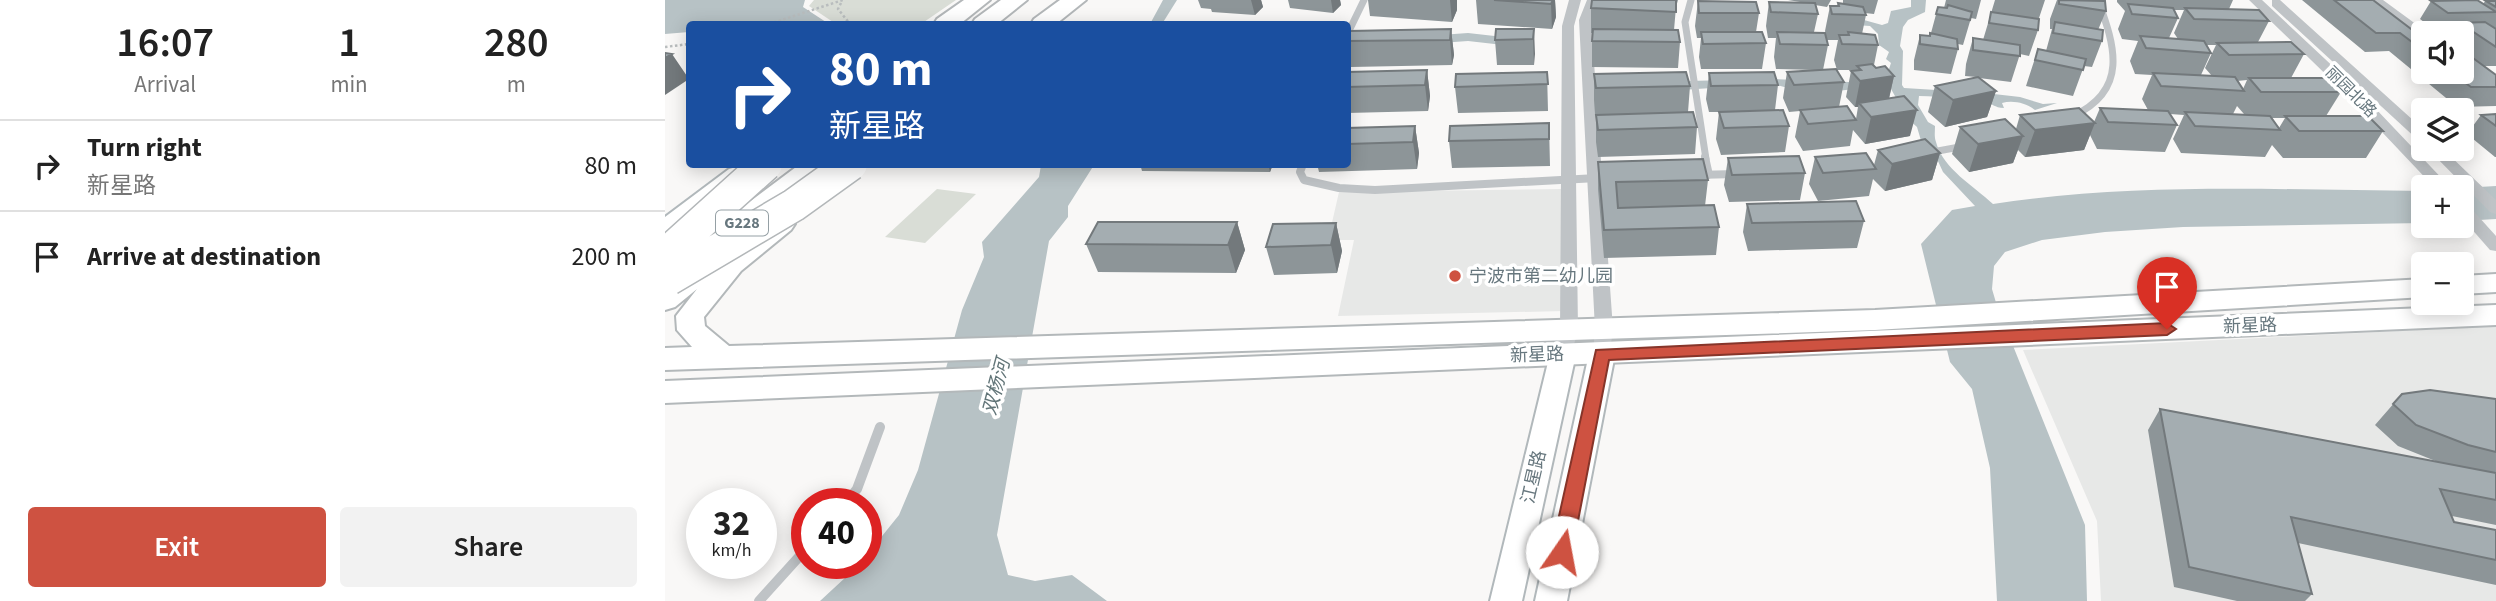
<!DOCTYPE html>
<html lang="en">
<head>
<meta charset="utf-8">
<style>
	:root { --surface:#fff; --page:#f2f2f2; --text:#222; --muted:#767676; --line:#e0e0e0; --accent:#ce5241 }
	body { margin:0; font-family:"Source Sans 3","Noto Sans SC",sans-serif; background:var(--page); color:var(--text); height:100vh; display:flex; flex-direction:column; font-size:26px; white-space:nowrap }
	* { box-sizing:border-box; margin:0 }
	p { font-size:23px; color:var(--muted) }
	.icon { flex:none; width:38px; height:38px; fill:none; stroke:currentColor; stroke-width:2; stroke-linecap:round; stroke-linejoin:round }
	.map { position:relative; flex:1; overflow:hidden }
	.drawer { display:flex; flex-direction:column; background:var(--surface); width:665px }
	.drawer>* { flex:none }
	.hud { position:absolute; left:21px; top:21px; width:665px; height:147px; border-radius:7px; box-shadow:0 4px 18px #0003; background:#1a4fa0; color:#fff; overflow:hidden }
	.buttons { position:absolute; left:1746px; top:21px; display:grid; gap:14px }
	.buttons a { display:grid; place-items:center; width:63px; height:63px; border-radius:7px; background:var(--surface); box-shadow:0 4px 18px #0003; font-size:35px }
	.speed { position:absolute; left:21px; top:488px; display:flex; gap:14px; font-size:35px; font-weight:700; text-align:center }
	.speed>* { display:grid; place-content:center; width:91px; height:91px; border-radius:50%; background:var(--surface); box-shadow:0 4px 18px #0003; line-height:1 }
	.speed small { font-size:18px; font-weight:400 }
	.speed .limit { border:10px solid #d22; background:#fff; color:#111 }
	.pin { position:absolute; display:grid; place-items:center; width:60px; height:60px; color:#fff; margin:-72px -30px; border-radius:50% 50% 50% 0; rotate:-45deg; box-shadow:0 0 7px #0007 }
	.pin .icon { rotate:45deg }
	.me { position:absolute; width:77px; margin:-38px; rotate:12deg; stroke-linejoin:round; filter:drop-shadow(0 0 5px #0008) }
	.turn { display:flex; align-items:center; gap:24px; height:147px; padding:0 28px; font-size:32px }
	.turn .icon { width:91px; height:91px; stroke-width:2.5 }
	.turn b { display:block; font-size:49px; line-height:60px }
	.eta { display:flex; justify-content:space-evenly; align-items:center; height:119px; text-align:center }
	.eta b { font-size:42px; font-weight:600; line-height:49px }
	.button { display:flex; gap:14px; margin-top:auto; padding:14px 28px }
	.button a { flex:1; height:80px; border-radius:7px; background:var(--accent); color:#fff; font-size:28px; font-weight:600; line-height:80px; text-align:center }
	.button a+a { background:var(--page); color:var(--text) }
	ul { padding:0; list-style:none }
	li { display:flex; align-items:center; gap:21px; height:91px; padding:0 28px; border-top:2px solid var(--line) }
	li div { flex:1 }
	li b { display:block; font-size:26px }
	li em { font-style:normal }
	main { display:flex; flex:1; min-height:0 }
	.map>svg:first-child { display:block }
	.built { fill:#e7e8e7 }
	.green { fill:#d9ddd6 }
	.water { fill:#b7c2c5 }
	.lines { fill:none; stroke-linecap:round; stroke-linejoin:round }
	.canal { fill:#b7c2c5; fill-rule:evenodd }
	.secondary-casing { stroke:#b1b8bb; stroke-width:4 }
	.primary-casing { stroke:#b3b8ba; stroke-width:4 }
	.highway-casing { stroke:#b3b7b9; stroke-width:4 }
	.path { stroke:#b9bdbe; stroke-width:2.5; stroke-dasharray:2.5 2.5; stroke-linecap:butt }
	.lane-far2 { stroke:#bfc3c6; stroke-width:7 }
	.lane-far1 { stroke:#bfc3c6; stroke-width:8 }
	.lane { stroke:#bfc3c6; stroke-width:10 }
	.street { fill:#bfc3c6; fill-rule:evenodd }
	.secondary { fill:#fff; fill-rule:evenodd }
	.primary { fill:#fff; fill-rule:evenodd }
	.highway { fill:#fff; fill-rule:evenodd }
	.highway-bridge-casing { stroke:#b3b7b9; stroke-width:35; stroke-linecap:butt }
	.highway-bridge { stroke:#fff; stroke-width:32 }
	.wall { fill:#8d9598; fill-rule:evenodd }
	.shaded-wall { fill:#73797c }
	.building { fill:#a4adb1; stroke:#73797c; stroke-width:2 }
	.route { fill:#ce5241; stroke:#86352a; stroke-width:2 }
	.poi-dot { fill:#ce5241; stroke:#fff; stroke-width:2.5 }
	.labels { text-anchor:middle; dominant-baseline:central; stroke-width:7; stroke-linejoin:round; paint-order:stroke }
	.far-street-label { font-size:16px; fill:#67777e; stroke:#fff }
	.shield { fill:#fff; stroke:#95a0a5; stroke-width:2 }
	.shield-label { font-size:16px; font-weight:bold; fill:#67777e }
	.poi-label { font-size:18px; fill:#67777e; stroke:#fff; text-anchor:start }
	.street-label { font-size:18px; fill:#67777e; stroke:#fff }
	.water-label { font-size:19px; font-style:italic; fill:#627578; stroke:#fff }
</style>
</head>
<body>
<main>
<section class="drawer">
<div class="eta">
<div><b>16:07</b><p>Arrival</p></div>
<div><b>1</b><p>min</p></div>
<div><b>280</b><p>m</p></div>
</div>
<ul>
<li><svg class="icon" aria-label="right" viewBox="0 0 24 24"><path d="M7 20v-9h11M14 6l5 5-5 5"/></svg><div><b>Turn right</b><p>新星路</p></div><em>80 m</em></li>
<li><svg class="icon" aria-label="arrive" viewBox="0 0 24 24"><path d="M6 21V4h12l-3 4 3 4H6"/></svg><div><b>Arrive at destination</b></div><em>200 m</em></li>
</ul>
<div class="button"><a>Exit</a><a>Share</a></div>
</section>
<div class="map">
<svg width="1831" height="601" viewBox="0 0 1831 601">
	<rect width="100%" height="100%" fill="#f9f8f7"/>
	<path class="built" d="M896 189 900 311 673 316 689 240H663L674 192Z
		M1831 326V601H1436L1432 521 1358 350Z"/>
	<path class="green" d="M149 0H291L256 24H171L144 6Z
		M272 189 311 194 260 243 220 237Z"/>
	<path class="water" d="M0 0H140L138 7 164 24H24V32L0 34Z
		M1246 0H1261L1260 12 1243 20 1238 27 1235 46 1238 51 1237 85 1239 88 1320 93 1355 97 1378 104 1392 103 1370 110C1361 103 1348 100 1337 103L1339 108C1329 108 1328 103 1319 102 1295 97 1279 97 1254 96L1253 105 1263 122 1270 126C1270 131 1269 137 1271 142 1278 169 1309 186 1328 204 1469 182 1616 190 1759 191V223L1518 227 1440 232 1377 240 1340 252 1329 266 1327 289 1332 306 1420 525 1422 601H1332L1325 468 1307 389 1285 362 1256 244 1287 210 1310 206 1278 172 1272 159 1257 144 1252 127 1243 119 1226 89C1202 83 1193 90 1170 91 1150 92 1128 91 1109 84L1016 90 1023 81 1106 79 1184 82 1209 78 1224 69 1226 63 1221 59 1224 52 1214 45 1213 34 1205 26 1161 23 1199 20 1217 25 1223 23 1226 11 1246 7Z
		M376 165H429L403 206V217L384 241 332 535 343 575 370 581 407 575 442 601H155L195 564H201V556L234 515 253 470 297 310 319 257 317 242 374 177Z
		M1831 186V219L1797 221V188Z"/>
	<g class="lines">
		<path class="canal" d="M498 0H512L497 24H485Z
			M803 33 856 39 863 43 856 47 803 41 761 44 754 40 761 36Z"/>
		<g class="secondary-casing">
			<path id="secondary" d="M71 167 78 169 82 173 78 177 8 233 0 235V217L64 169Z
				M898 345 907 347 911 354 857 601H825L885 354 889 347Z
				M937 345 946 347 950 354 902 601H870L924 354 928 347Z"/>
		</g>
		<g class="primary-casing">
			<path id="primary" d="M117 216 126 218 130 224 126 230 76 271 39 317 40 326 64 346 1210 310 1759 279V297L1210 330 0 370V348L27 347 12 330 11 316 32 289 10 307 0 310V285C14 274 26 259 46 265L48 269 56 259 108 218Z
				M1831 274V292L1797 294V276Z
				M1831 305V325L0 403V381Z"/>
		</g>
		<g class="highway-casing">
			<path id="highway" d="M299 0H325L295 24H269L272 19Z
				M336 0H362L332 24H307L310 19Z
				M395 0H421L391 24H366L369 19Z
				M135 164H168L85 232 74 235 63 232 59 225 63 218Z"/>
		</g>
		<path class="path" d="M176 3 173 9 185 24
			M104 24 178 0
			M0 47 24 44"/>
		<path class="lane-far2" d="M1026 0 1020 22 1041 159
			M682 35 699 0
			M1408 116C1464 90 1450 46 1433 0
			M1262 153 1300 146"/>
		<path class="lane-far1" d="M1040 157 1044 175
			M638 164 635 172 639 180 674 188 710 190 932 178
			M1030 175 1072 174"/>
		<path class="lane" d="M180 504 192 489 215 427
			M94 601 142 548"/>
		<path class="street" d="M904 0H916L909 26 913 330 905 359H891L889 354 895 330 897 26Z
			M922 0H934L926 20 948 329 944 359H930L928 354 930 329 914 20Z
			M1584 0H1597L1691 88 1785 187H1769L1681 94Z
			M1607 0H1615L1759 130V142L1754 141 1607 6Z
			M1704 0H1718L1763 33H1759V40L1755 39Z
			M1763 149H1778L1831 200V214L1825 212Z
			M1797 203 1803 205 1831 236V251L1825 250 1797 218Z"/>
		<use href="#secondary" class="secondary"/>
		<use href="#primary" class="primary"/>
		<use href="#highway" class="highway"/>
		<g class="highway-bridge-casing">
			<path id="highway-bridge" d="M0 255 101 164
				M4 279 129 205 186 164"/>
		</g>
		<use href="#highway-bridge" class="highway-bridge"/>
	</g>
	<path class="wall" d="M533 0H596L598 7 590 15 547 12 546 9 536 8Z
		M623 0H675L676 5 668 13 625 8Z
		M703 0H792V10L787 22 705 16Z
		M811 0H890L891 17 887 29 813 24Z
		M927 0H1013L1011 7 1009 30 1015 42 1013 68 927 67V33H926V8Z
		M1123 0H1166L1162 7 1150 5 1153 14 1149 32 1163 45 1158 70 1179 82 1174 107 1191 119 1193 107H1190L1181 97 1186 71 1192 70H1172L1169 60 1173 40H1162L1160 31 1165 6H1172L1173 3 1178 4V0H1213L1209 14 1200 13 1201 15 1197 34 1213 45 1209 65 1211 68 1229 76 1224 99 1245 136 1200 144 1188 130 1185 146 1138 151 1130 137 1135 111 1124 112 1118 98 1122 72 1150 70 1111 69 1109 57 1111 38H1103L1101 26 1104 2H1135Z
		M1281 0H1316L1311 19 1306 18 1298 45 1293 44V49L1286 74 1249 70V60L1255 35 1264 36 1265 33H1266L1273 7 1279 8Z
		M1330 0H1380L1373 21V30L1364 56 1355 54 1346 82 1314 78 1331 91 1322 117 1280 127 1263 112 1270 86 1311 77 1300 76 1301 64 1308 38 1318 40Z
		M1389 0H1436L1441 11 1433 30 1437 41 1427 67 1419 66 1408 96 1361 86 1373 49 1381 51 1387 29H1385V19L1392 0Z
		M1452 0H1568L1564 9 1604 21 1593 42 1639 54 1626 78 1676 92 1661 116 1718 131 1701 158H1618L1607 145 1600 157 1516 153 1508 139 1519 115 1505 114 1512 125 1500 152 1432 149 1425 135 1419 150 1360 157 1353 150 1348 163 1304 172 1287 154 1295 127 1351 129 1355 115 1429 122 1435 108 1483 110 1477 99 1487 75 1470 74 1465 61 1473 41 1457 39 1453 29 1460 11 1452 2ZM1509 10H1519L1509 33 1513 39 1504 38 1513 18ZM1542 45H1551L1540 68 1547 76 1536 75 1546 53ZM1582 80 1578 89 1572 81ZM1572 106 1579 114H1568ZM1607 118H1620L1614 128Z
		M1637 0H1708L1750 32 1759 33V72H1797V33H1788L1789 31 1772 32 1755 19 1766 1 1818 4 1821 0H1831V66H1819L1831 75V106L1792 107 1724 51 1700 52Z
		M1033 1 1094 13 1091 32 1101 43 1097 69H1036L1034 57 1036 38H1032L1030 26Z
		M786 29 789 55 787 65 686 67 682 39Z
		M869 29V65H832L830 40Z
		M762 70 765 96 763 111 682 113V72Z
		M882 72 883 111 793 113 790 87Z
		M1044 73 1113 85 1110 110 1124 126 1120 152 1056 155 1051 139 1054 112H1057H1044L1041 99Z
		M929 74 1025 86 1023 112 1032 127 1030 154 933 157 931 142V115L961 114H930L929 100Z
		M1831 114V157H1830L1802 134 1816 115Z
		M884 123 885 166 787 168 784 141Z
		M750 126 754 153 752 169 654 172 652 164H682V128Z
		M1213 150 1275 153 1267 180 1220 191 1208 179 1204 196 1153 201 1144 184 1150 157 1209 165Z
		M1063 158 1140 173 1135 200 1064 202 1059 185Z
		M933 162 1043 180 1040 206 1054 227 1051 255 939 258 933 189Z
		M475 164H608L605 172 477 171Z
		M1082 204 1199 221 1192 248 1083 251 1078 232Z
		M572 222 580 250 571 273 433 272 421 244Z
		M671 223 677 251 672 273 609 275 601 247Z
		M1737 394 1831 399V525L1787 516 1789 522 1831 530V585L1633 543 1647 594 1640 601H1572L1509 587 1483 430 1495 409 1773 462 1733 446 1710 425Z"/>
	<path class="shaded-wall" d="M586 0H596L598 7 590 15Z
		M666 0H675L676 5 668 13Z
		M785 0H792V10L787 22Z
		M888 0H890L891 17 887 29 886 4Z
		M786 29 789 55 787 65 785 40Z
		M869 29 870 54 869 65 868 39Z
		M7 54 24 79 0 95V58Z
		M762 70 765 96 763 111 760 85Z
		M1229 76 1223 102 1194 103 1193 107H1190L1195 81Z
		M1331 91 1322 117 1280 127 1288 100Z
		M1252 110 1245 136 1200 144 1206 117Z
		M1430 123 1419 150 1360 157 1370 130Z
		M750 126 754 153 752 169 748 142Z
		M1358 136 1348 163 1304 172 1313 144Z
		M1275 153 1267 180 1220 191 1227 164Z
		M603 164H608L605 172Z
		M572 222 580 250 571 273 563 245Z
		M671 223 677 251 672 273 666 245Z"/>
	<path class="building" d="M829 0H888L886 4Z
		M927 0H1011V12L926 8Z
		M1394 0 1440 1 1441 11 1394 4Z
		M1669 0H1708L1750 32H1773L1775 33H1759V51L1735 33H1711Z
		M1812 0 1831 12 1783 13 1766 1Z
		M1033 1 1091 2 1094 13H1034Z
		M1821 1H1831V7Z
		M1104 2 1150 3 1153 14 1106 12Z
		M1173 3 1198 7 1201 15 1167 14 1165 6H1174Z
		M1463 4 1508 8 1513 18 1467 14Z
		M1283 5 1307 12 1305 20 1271 14 1273 7 1282 8Z
		M1520 8 1594 10 1604 21 1529 19Z
		M1326 12 1374 19 1373 30 1324 23Z
		M1390 22 1438 30 1437 41 1388 33Z
		M1820 22 1831 29V47L1795 23Z
		M786 29 785 40 682 41 685 31Z
		M831 29H869L868 39 830 40Z
		M928 29 1013 30 1015 42 927 41Z
		M1036 32H1097L1101 43 1038 44Z
		M1112 32 1160 33 1163 45 1115 44Z
		M1183 32 1210 35 1213 45 1177 44 1174 35H1184Z
		M1265 33 1292 39 1293 49 1255 44V35L1265 36Z
		M1475 36 1539 41 1546 53 1481 48Z
		M1308 38 1355 45V56L1308 50Z
		M1626 42 1639 54 1564 55 1552 43Z
		M1373 49 1421 59 1418 70 1370 60Z
		M1797 50 1831 75V87H1806L1786 72H1797Z
		M0 53 7 54 0 58Z
		M1207 64 1211 68 1220 66 1229 76 1195 81 1186 71 1196 70 1192 66Z
		M1171 69 1179 82 1129 85 1122 72Z
		M762 70 760 85 682 87V72Z
		M882 72 883 84 790 87 791 74Z
		M1021 72 1025 86 931 88 929 74Z
		M1109 72 1113 85 1046 86 1044 73Z
		M1488 73 1570 77 1579 91 1496 86Z
		M1313 77 1331 91 1288 100 1270 86Z
		M1584 78H1661L1676 92H1596Z
		M1239 96 1252 110 1206 117 1194 103Z
		M1182 106 1191 120 1143 124 1135 110Z
		M1414 108 1430 123 1370 130 1355 115Z
		M1435 108 1503 111 1512 125 1443 122Z
		M1118 110 1124 126 1059 128 1054 112Z
		M1028 112 1032 127 933 130 931 115Z
		M1520 112 1605 116 1615 130 1530 126Z
		M1831 114V126L1816 115Z
		M1620 116H1703L1718 131H1634Z
		M1340 119 1358 136 1313 144 1295 127Z
		M884 123V139L784 141 785 126Z
		M750 126 748 142 682 144V128Z
		M1260 139 1275 153 1227 164 1213 150Z
		M1201 153 1211 169 1158 173 1150 157Z
		M1134 156 1140 173 1067 175 1063 158Z
		M1038 159 1043 180 951 182 953 208 1049 205 1054 227 939 230 933 162Z
		M1191 201 1199 221 1087 223 1082 204Z
		M433 222H572L563 245 421 244Z
		M671 223 666 245 601 247 608 224Z
		M1765 390 1831 399V452L1803 445 1751 425 1728 404 1737 394Z
		M1495 409 1831 473V500L1775 489 1789 522 1831 530V560L1626 517 1647 594 1524 567Z"/>
	<path class="route" d="M1502 323 1511 329 1502 335 944 360 907 552 904 558 897 560 889 558 886 552 931 350Z"/>
	<circle class="poi-dot" cx="790" cy="276" r="7"/>
	<g class="labels">
		<g class="far-street-label">
			<text transform="translate(1686 92) rotate(45)">丽园北路</text>
		</g>
		<rect class="shield" x="51" y="210.5" width="52" height="25" rx="5"/>
		<g class="shield-label">
			<text x="77" y="223">G228</text>
		</g>
		<g class="poi-label">
			<text x="804" y="276">宁波市第二幼儿园</text>
		</g>
		<g class="street-label">
			<text transform="translate(1585 326) rotate(-2)">新星路</text>
			<text transform="translate(872 355) rotate(-2)">新星路</text>
			<text transform="translate(869 477) rotate(-77)">江星路</text>
		</g>
		<g class="water-label">
			<text transform="translate(332 387) rotate(-75)">双杨河</text>
		</g>
	</g>
</svg>
<div class="buttons">
<a><svg class="icon" aria-label="sound" viewBox="0 0 24 24"><path d="M4 9h4l5-4v14l-5-4H4zM17 9q2 3 0 6"/></svg></a>
<a><svg class="icon" aria-label="layers" viewBox="0 0 24 24"><path d="M12 4l9 5-9 5-9-5zM3 14l9 5 9-5"/></svg></a>
<a>+</a>
<a>−</a>
</div>
<div class="speed"><div>32<small>km/h</small></div><div class="limit">40</div></div>
<div class="pin" style="left:1502px;top:329px;background:#d93025"><svg class="icon" aria-label="arrive" viewBox="0 0 24 24"><path d="M6 21V4h12l-3 4 3 4H6"/></svg></div>
<svg class="me" style="left:897px;top:552px" viewBox="-20 -20 40 40"><circle r="19" fill="#fff"/><path d="M0-13L10 11 0 6-10 11z" fill="#ce5241"/></svg>
<div class="hud">
<div class="turn"><svg class="icon" aria-label="right" viewBox="0 0 24 24"><path d="M7 20v-9h11M14 6l5 5-5 5"/></svg><div><b>80 m</b>新星路</div></div>
</div>
</div>
</main>
</body>
</html>
